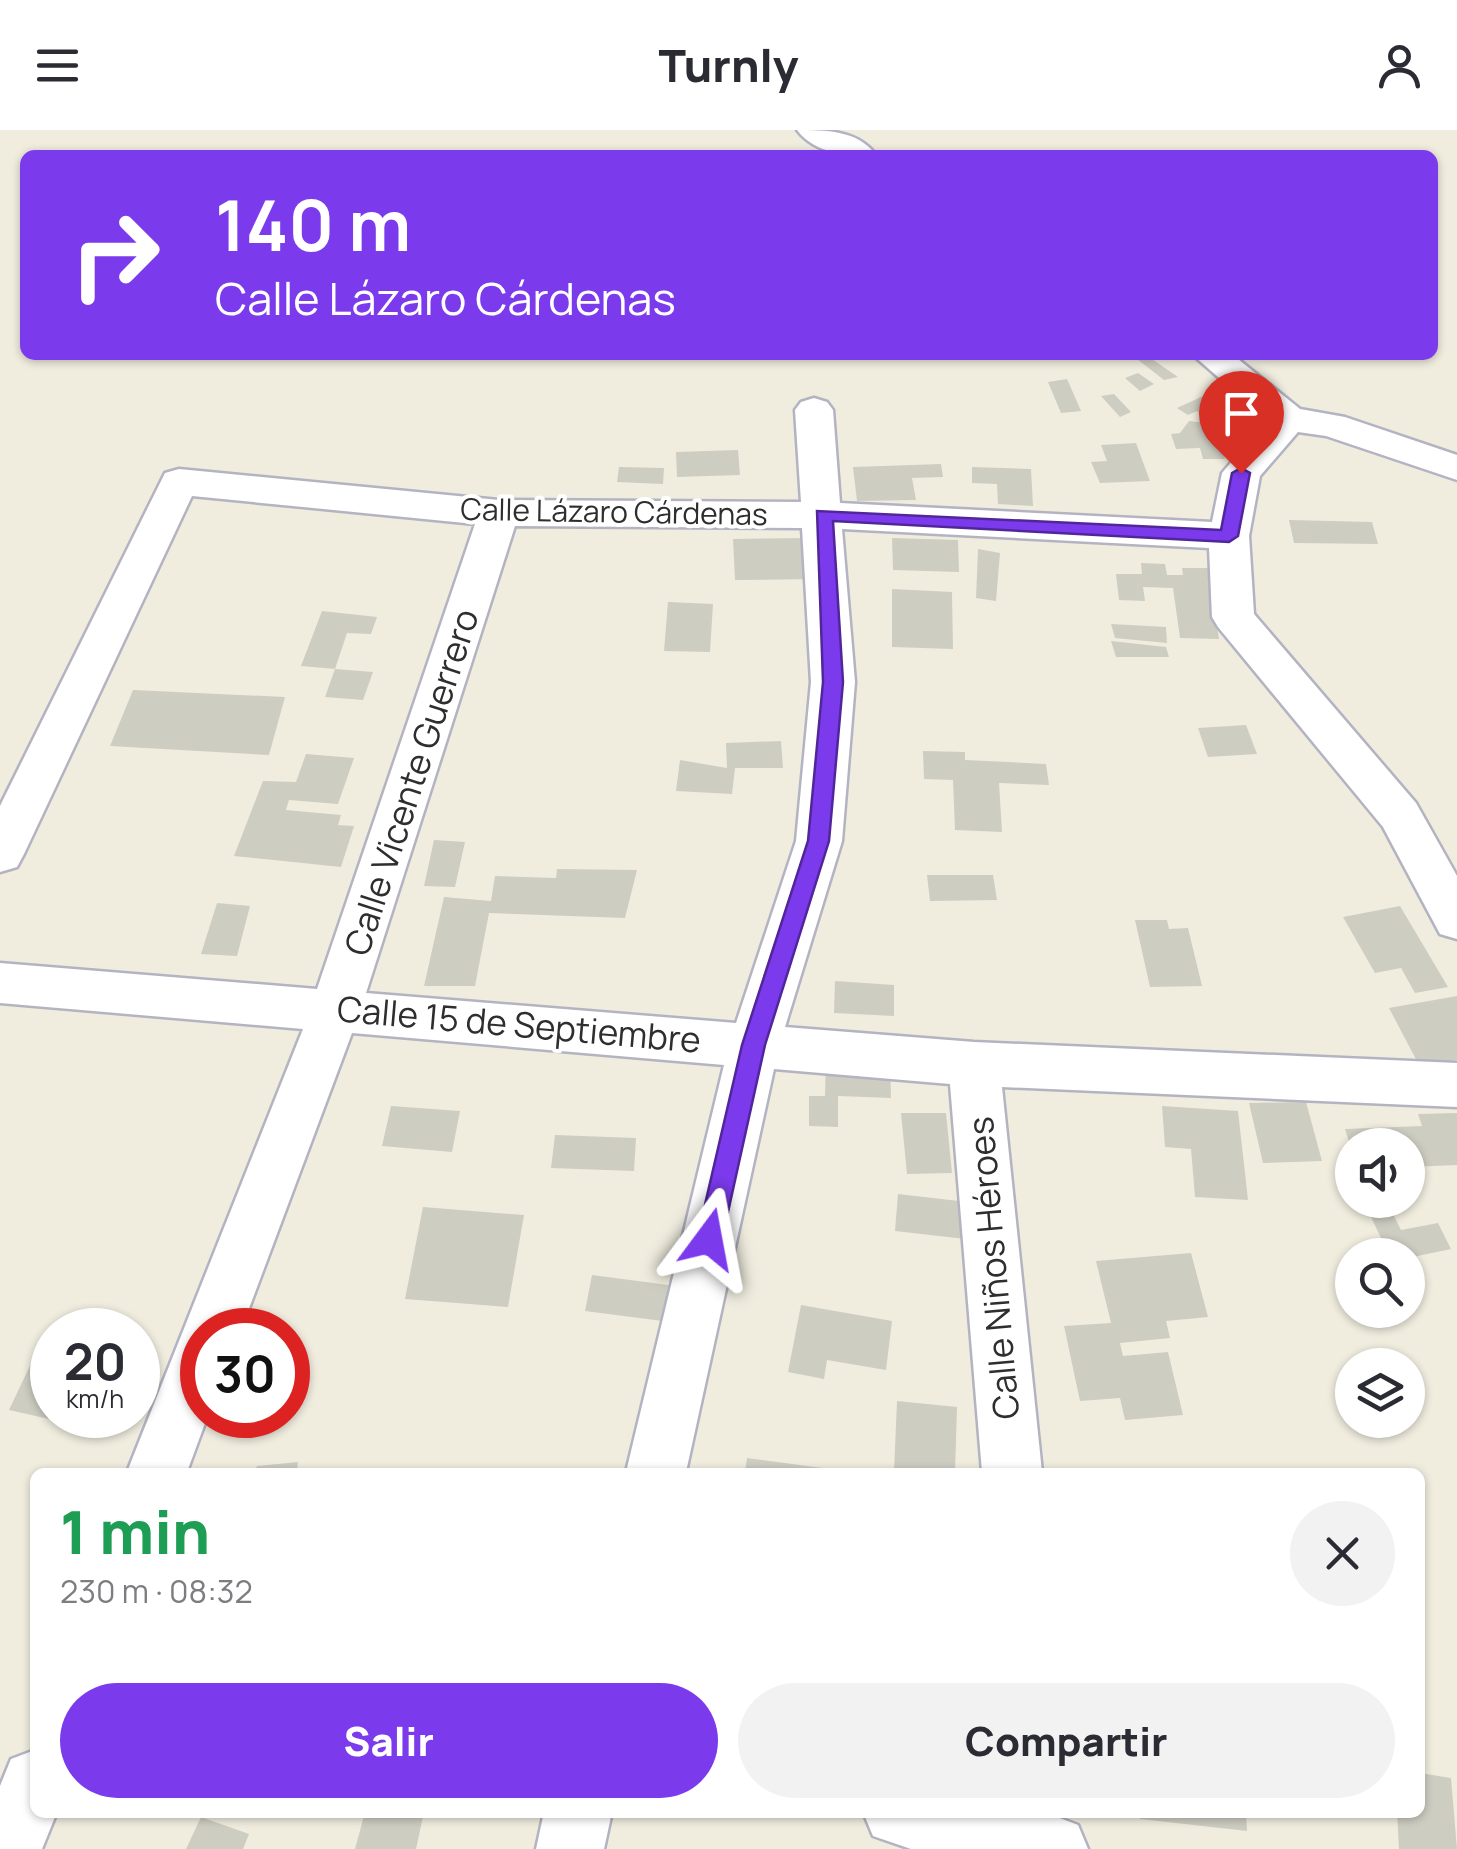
<!DOCTYPE html>
<html lang="es">
<head>
<meta charset="utf-8">
<style>
	:root { --surface:#fff; --page:#f2f2f3; --text:#2b2b33; --muted:#7c7c81; --accent:#7c3aed }
	body { margin:0; font-family:Manrope,sans-serif; background:var(--page); color:var(--text); height:100vh; display:flex; flex-direction:column; font-size:38px; white-space:nowrap }
	* { box-sizing:border-box; margin:0 }
	p { font-size:32px; color:var(--muted) }
	.icon { flex:none; width:55px; height:55px; fill:none; stroke:currentColor; stroke-width:2; stroke-linecap:round; stroke-linejoin:round }
	.map { position:relative; flex:1; overflow:hidden }
	.side { position:absolute; left:30px; top:1338px; width:1395px; height:350px; display:flex; flex-direction:column; background:var(--surface); border-radius:15px; box-shadow:0 2px 8px #0004 }
	.side>* { flex:none }
	.banner { position:absolute; left:20px; top:20px; width:1418px; height:210px; border-radius:15px; box-shadow:0 2px 8px #0004; background:#7c3aed; color:#fff; overflow:hidden }
	.fabs { position:absolute; left:1335px; top:998px; display:grid; gap:20px }
	.fabs a { display:grid; place-items:center; width:90px; height:90px; border-radius:50%; background:var(--surface); box-shadow:0 2px 8px #0004; font-size:50px }
	.speed { position:absolute; left:30px; top:1178px; display:flex; gap:20px; font-size:50px; font-weight:700; text-align:center }
	.speed>* { display:grid; place-content:center; width:130px; height:130px; border-radius:50%; background:var(--surface); box-shadow:0 2px 8px #0004; line-height:1 }
	.speed small { font-size:25px; font-weight:400 }
	.speed .limit { border:15px solid #d22; background:#fff; color:#111 }
	.pin { position:absolute; display:grid; place-items:center; width:85px; height:85px; color:#fff; margin:-102px -42px; border-radius:50% 50% 50% 0; rotate:-45deg; box-shadow:0 0 10px #0007 }
	.pin .icon { rotate:45deg }
	.me { position:absolute; width:110px; margin:-55px; rotate:13deg; stroke-linejoin:round; filter:drop-shadow(0 0 8px #0008) }
	.turn { display:flex; align-items:center; gap:35px; height:210px; padding:0 30px; font-size:45px }
	.turn .icon { width:130px; height:130px; stroke-width:2.5 }
	.turn b { display:block; font-size:70px; line-height:85px }
	.round { display:grid; place-items:center; flex:none; width:105px; height:105px; border-radius:52px; background:var(--page) }
	.summary { display:flex; align-items:center; justify-content:space-between; height:170px; padding:0 30px }
	h1 { font-size:60px; font-weight:800; line-height:75px; color:#1e9e55 }
	.cta { display:flex; gap:20px; margin-top:auto; padding:20px 30px }
	.cta a { flex:1; height:115px; border-radius:60px; background:var(--accent); color:#fff; font-size:40px; font-weight:800; line-height:115px; text-align:center }
	.cta a+a { background:var(--page); color:var(--text) }
	header { display:flex; justify-content:space-between; align-items:center; height:130px; padding:0 30px; background:var(--surface); font-size:45px; font-weight:800 }
	.map>svg:first-child { display:block }
	.building { fill:#cecdc2 }
	.lines { fill:none; stroke-linecap:round; stroke-linejoin:round }
	.minor-casing { stroke:#b4b3c2; stroke-width:5 }
	.minor { fill:#fff; fill-rule:evenodd }
	.route { fill:#7c3aed; stroke:#51269a; stroke-width:2.5 }
	.labels { text-anchor:middle; dominant-baseline:central; stroke-width:8; stroke-linejoin:round; paint-order:stroke }
	.far-street-label { font-size:30px; fill:#2e2e2e; stroke:#fff }
	.street-label { font-size:35px; fill:#2e2e2e; stroke:#fff }
</style>
</head>
<body>
<header><svg class="icon" aria-label="menu" viewBox="0 0 24 24"><path d="M4 6h16M4 12h16M4 18h16"/></svg>Turnly<svg class="icon" aria-label="person" viewBox="0 0 24 24"><circle cx="12" cy="8" r="4"/><path d="M4 21q1-7 8-7t8 7"/></svg></header>
<div class="map">
<svg width="1457" height="1719" viewBox="0 0 1457 1719">
	<rect width="100%" height="100%" fill="#f0eddf"/>
	<path class="building" d="M1149 227 1178 247 1164 250 1137 229Z
		M1138 243 1154 254 1140 261 1125 248Z
		M1067 249 1081 281 1061 283 1048 252Z
		M1114 264 1131 282 1120 287 1101 266Z
		M1201 267 1243 280 1215 294 1221 304H1233L1236 316 1219 315 1225 329H1203L1200 318 1176 319 1171 304 1180 303 1189 291 1215 294 1197 281 1188 285 1177 278Z
		M1136 313 1150 351 1100 353 1091 332 1107 331 1101 315Z
		M738 320 740 345 677 347 676 322Z
		M941 334 943 347 912 348 916 370 857 371 853 337Z
		M619 337 664 338 663 354 617 352Z
		M972 337 1031 339 1033 376 998 374 997 354 972 353Z
		M1289 390 1372 392 1378 414 1294 413Z
		M810 408 813 449 735 450 733 409Z
		M892 408 958 410 959 442 893 440Z
		M978 419 1000 423 996 471 976 468Z
		M1141 433 1165 434 1167 445H1183L1182 438H1208L1219 509 1180 508 1173 458 1143 457 1145 471 1119 470 1116 444H1142Z
		M892 459 952 462 953 519 892 517Z
		M668 472 713 474 710 522 664 521Z
		M322 481 377 487 371 504 347 503 335 539 301 536Z
		M1111 494 1166 497 1167 513 1115 508Z
		M1111 511 1166 517 1169 527H1116Z
		M335 539 373 542 363 570 325 567Z
		M133 560 285 567 269 625 110 616Z
		M1246 595 1257 624 1208 627 1198 598Z
		M781 611 783 638H735L732 664 676 661 680 630 727 638 726 613Z
		M923 621 965 622V630L1046 634 1049 655 999 653 1002 702 955 700 953 650 924 649Z
		M306 624 354 628 338 674 289 670 286 680 341 685 338 695 354 696 341 737 234 726 263 651 296 652Z
		M434 710 465 712 455 757 424 756Z
		M557 739 637 740 625 788 489 783 475 856H424L444 767 491 771 495 746 556 748Z
		M927 745H993L997 770 930 771Z
		M217 773 250 776 237 826 201 824Z
		M1400 776 1448 857 1415 863 1401 838 1375 843 1343 787Z
		M1135 790H1167L1169 799 1188 798 1202 856 1150 857Z
		M835 851 894 855V886L834 883Z
		M1457 866V930L1420 937 1389 878Z
		M826 929 890 932 891 968 838 966V997L809 996V966H825Z
		M1306 972 1322 1031 1263 1033 1249 973Z
		M391 976 460 981 452 1022 382 1016Z
		M1162 976 1238 981 1248 1070 1195 1067 1191 1019 1165 1017Z
		M901 983H946L952 1043 907 1044Z
		M1457 983V1035L1408 1037V1015H1350L1345 999 1422 996 1418 984Z
		M555 1005 636 1008 634 1041 551 1038Z
		M898 1064 985 1074 983 1111 895 1101Z
		M1363 1070H1386L1401 1100 1438 1093 1451 1119 1408 1128V1125H1389Z
		M423 1077 524 1085 508 1177 405 1169Z
		M1191 1123 1208 1187 1166 1191 1170 1208 1120 1213 1123 1226 1168 1222 1183 1285 1125 1290 1120 1268 1080 1271 1064 1196 1111 1193 1096 1131Z
		M592 1145 676 1156 670 1192 585 1181Z
		M801 1175 892 1191 886 1240 827 1230 824 1249 788 1242Z
		M35 1225 52 1229V1285H61L58 1291 9 1280Z
		M897 1271 957 1277 955 1342H894Z
		M747 1328 837 1340V1342H745Z
		M298 1332 297 1342H254L257 1336Z
		M1420 1643 1451 1648 1457 1719H1399L1397 1682H1420Z
		M365 1682H424L416 1719H355Z
		M1140 1682H1246L1247 1701 1140 1689Z
		M201 1687 249 1704 243 1719H186Z"/>
	<g class="lines">
		<g class="minor-casing">
			<path id="minor" d="M797 0C825 0 858 0 876 25 848 25 816 25 797 0Z
				M1193 225H1233L1300 279 1345 287 1457 325V350L1326 306 1298 302 1260 346 1249 406 1254 484 1416 673 1457 746V809L1440 804 1383 697 1218 497 1212 487 1209 418 842 399 855 552 842 711 785 897 974 912 1457 933V977L1002 957 1042 1342H982L950 954 774 939 686 1342H626L724 935 352 903 241 1200H202V1285H208L187 1342H127L303 899 0 873V833L317 859 475 394 192 366 24 724 17 737 0 742V676L165 343 179 339 499 370 801 372 795 280 801 272 814 268 827 272 833 280 840 373 1212 392 1222 343 1267 290ZM515 396 802 398 811 552 796 711 736 893 366 863Z
				M35 1620V1682H57L42 1719H0V1656L11 1629Z
				M544 1682H612L604 1719H536Z
				M863 1682H1044L1078 1695 1088 1719H911L873 1706Z"/>
		</g>
		<use href="#minor" class="minor"/>
	</g>
	<path class="route" d="M1241 338 1250 343 1238 406 1229 412 833 391 843 552 829 711 765 915 722 1109 718 1117 709 1121 700 1117 697 1109 742 915 808 711 823 552 817 381 1221 400 1232 343Z"/>
	<g class="labels">
		<g class="far-street-label">
			<text transform="translate(614 381) rotate(1)">Calle Lázaro Cárdenas</text>
		</g>
		<g class="street-label">
			<text transform="translate(411 652) rotate(-72)">Calle Vicente Guerrero</text>
			<text transform="translate(519 894) rotate(5)">Calle 15 de Septiembre</text>
			<text transform="translate(993 1138) rotate(-95)">Calle Niños Héroes</text>
		</g>
	</g>
</svg>
<div class="fabs">
<a><svg class="icon" aria-label="sound" viewBox="0 0 24 24"><path d="M4 9h4l5-4v14l-5-4H4zM17 9q2 3 0 6"/></svg></a>
<a><svg class="icon" aria-label="search" viewBox="0 0 24 24"><circle cx="10" cy="10" r="6"/><path d="M15 15l6 6"/></svg></a>
<a><svg class="icon" aria-label="layers" viewBox="0 0 24 24"><path d="M12 4l9 5-9 5-9-5zM3 14l9 5 9-5"/></svg></a>
</div>
<div class="speed"><div>20<small>km/h</small></div><div class="limit">30</div></div>
<div class="pin" style="left:1241px;top:343px;background:#d93025"><svg class="icon" aria-label="arrive" viewBox="0 0 24 24"><path d="M6 21V4h12l-3 4 3 4H6"/></svg></div>
<svg class="me" style="left:709px;top:1109px" viewBox="-20 -20 40 40"><path d="M0-17L14 15 0 8-14 15z" fill="#7c3aed" stroke="#fff" stroke-width="4"/></svg>
<div class="banner">
<div class="turn"><svg class="icon" aria-label="right" viewBox="0 0 24 24"><path d="M7 20v-9h11M14 6l5 5-5 5"/></svg><div><b>140 m</b>Calle Lázaro Cárdenas</div></div>
</div>
<section class="side">
<div class="summary"><div><h1>1 min</h1><p>230 m · 08:32</p></div><a class="round"><svg class="icon" aria-label="close" viewBox="0 0 24 24"><path d="M6 6l12 12M18 6L6 18"/></svg></a></div>
<div class="cta"><a>Salir</a><a>Compartir</a></div>
</section>
</div>
</body>
</html>
